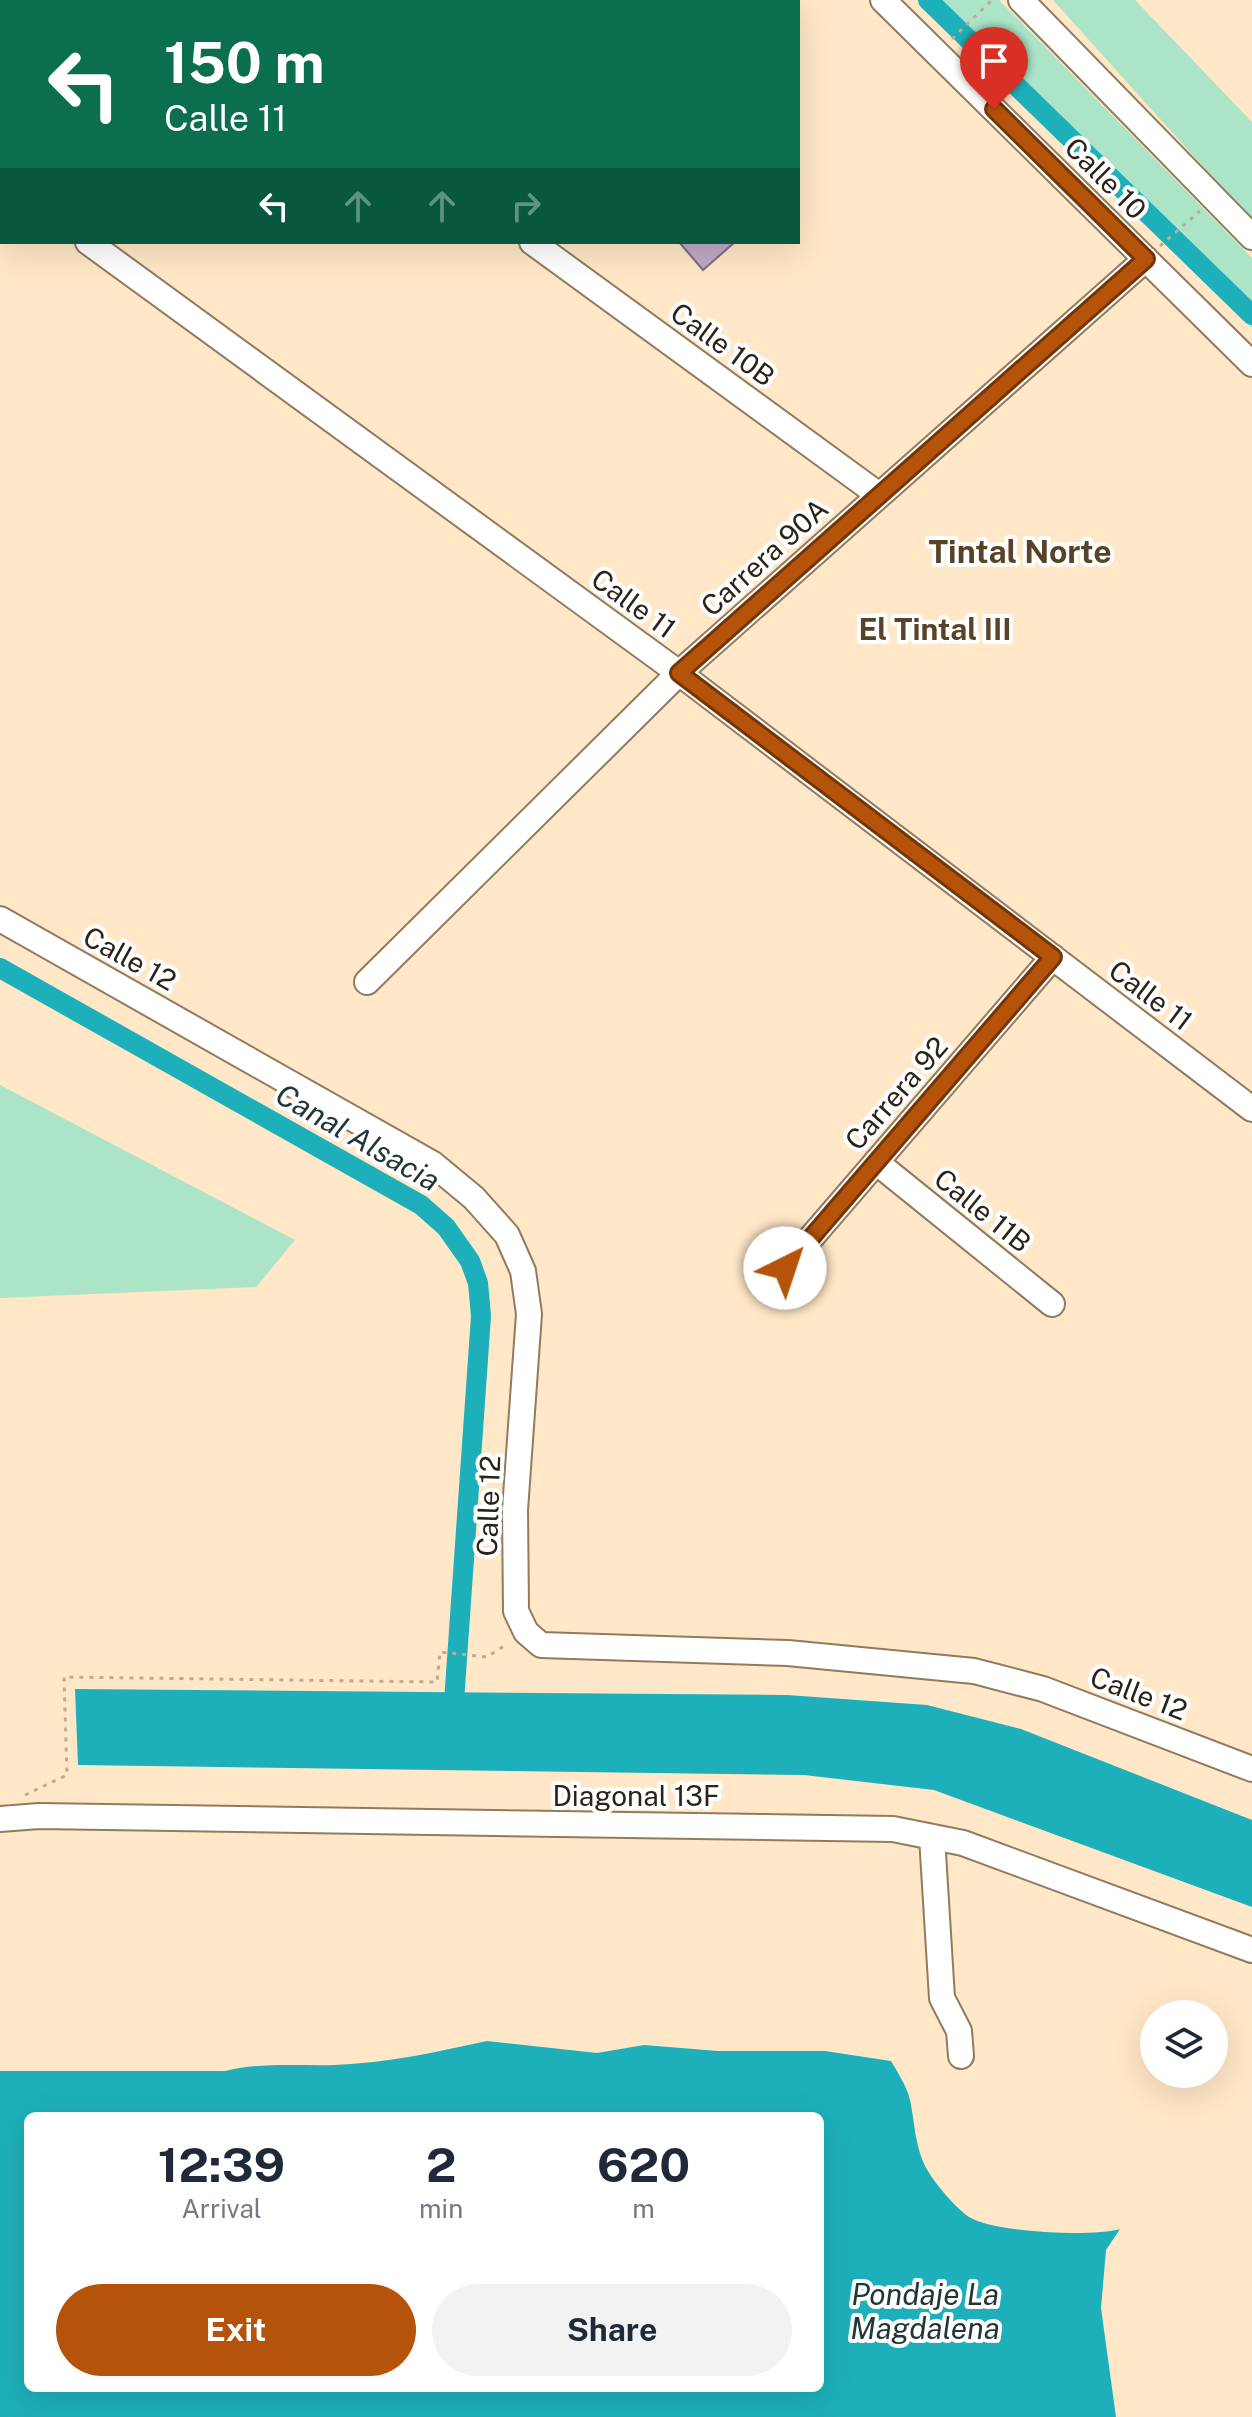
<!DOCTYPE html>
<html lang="en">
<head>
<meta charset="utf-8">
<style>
	:root { --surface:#fff; --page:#f2f2f3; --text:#1f2937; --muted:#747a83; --accent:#b45309 }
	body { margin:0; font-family:"Public Sans",sans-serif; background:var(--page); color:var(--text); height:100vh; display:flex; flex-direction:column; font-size:30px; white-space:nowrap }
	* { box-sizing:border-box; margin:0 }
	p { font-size:26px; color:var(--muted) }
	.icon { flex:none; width:44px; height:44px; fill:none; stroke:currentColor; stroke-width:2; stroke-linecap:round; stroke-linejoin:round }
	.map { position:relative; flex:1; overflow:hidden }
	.sheet { position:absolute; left:24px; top:2112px; width:800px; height:280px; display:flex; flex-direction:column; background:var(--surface); border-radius:12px; box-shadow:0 8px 32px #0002 }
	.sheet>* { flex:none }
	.banner { position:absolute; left:0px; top:0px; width:800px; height:244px; box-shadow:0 8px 32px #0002; background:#0b6e4f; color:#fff; overflow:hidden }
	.tools { position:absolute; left:1140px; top:2000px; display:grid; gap:16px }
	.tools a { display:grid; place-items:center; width:88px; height:88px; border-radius:50%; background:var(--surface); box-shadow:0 8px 32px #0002; font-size:40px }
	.pin { position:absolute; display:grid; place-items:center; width:68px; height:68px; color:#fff; margin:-82px -34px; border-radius:50% 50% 50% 0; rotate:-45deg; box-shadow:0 0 8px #0007 }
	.pin .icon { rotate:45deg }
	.me { position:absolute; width:88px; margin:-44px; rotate:41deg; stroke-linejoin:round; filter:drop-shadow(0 0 6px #0008) }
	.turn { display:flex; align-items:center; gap:28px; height:168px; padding:0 32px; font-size:36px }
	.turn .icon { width:104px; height:104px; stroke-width:2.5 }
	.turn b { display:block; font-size:56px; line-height:68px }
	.lanes { display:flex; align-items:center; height:76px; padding:0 32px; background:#0003; justify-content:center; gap:40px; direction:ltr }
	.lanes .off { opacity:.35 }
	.eta { display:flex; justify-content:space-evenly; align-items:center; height:136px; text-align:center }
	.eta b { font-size:48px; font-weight:700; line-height:56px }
	.action { display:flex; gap:16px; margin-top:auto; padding:16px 32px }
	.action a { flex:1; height:92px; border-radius:48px; background:var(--accent); color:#fff; font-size:32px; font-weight:700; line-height:92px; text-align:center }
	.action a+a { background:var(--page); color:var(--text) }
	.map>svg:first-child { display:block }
	.green { fill:#abe4c7 }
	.water { fill:#1db0ba; fill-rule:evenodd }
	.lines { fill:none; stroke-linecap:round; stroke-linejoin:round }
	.canal { stroke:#1db0ba; stroke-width:20 }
	.building { fill:#bfa9c7; stroke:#7f6986; stroke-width:2 }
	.minor-casing { stroke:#907b5e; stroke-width:28 }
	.major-casing { stroke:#907b5e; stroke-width:34 }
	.path { stroke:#beab91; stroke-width:3; stroke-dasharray:4 6; stroke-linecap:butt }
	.minor { stroke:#fff; stroke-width:24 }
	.major { stroke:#fff; stroke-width:30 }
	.route-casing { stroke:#753606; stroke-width:20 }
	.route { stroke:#b45309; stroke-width:14 }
	.labels { text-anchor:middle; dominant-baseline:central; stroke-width:8; stroke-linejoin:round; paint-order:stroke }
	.street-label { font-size:28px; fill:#2b2317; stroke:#fff }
	.neighbourhood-label { font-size:30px; font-weight:bold; fill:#574328; stroke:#fff }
	.water-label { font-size:30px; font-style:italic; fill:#203638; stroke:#fff }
	.quarter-label { font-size:32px; font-weight:bold; fill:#574328; stroke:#fff }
</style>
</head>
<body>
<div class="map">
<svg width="1252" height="2417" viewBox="0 0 1252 2417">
	<rect width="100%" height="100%" fill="#ffe7c7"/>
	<path class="green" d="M917 0H999L1252 258V328Z
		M1053 0H1135L1252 122V221Z
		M0 1085 295 1240 256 1287 0 1298Z"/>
	<path class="water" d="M75 1689 787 1695 927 1705 1021 1729 1252 1820V1907L934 1790 804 1775 78 1765Z
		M487 2041 597 2053 644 2045 718 2051H825L891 2061C898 2073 907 2087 910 2100 915 2123 915 2150 928 2171 936 2185 956 2208 969 2217 995 2233 1092 2237 1120 2229L1106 2250 1101 2308 1116 2417H0V2071H225C262 2062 297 2066 335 2065 386 2063 437 2052 487 2041ZM28 2116H820V2388H28Z"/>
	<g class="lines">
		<path class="canal" d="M928 0 1252 315
			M0 968 421 1205 446 1227 470 1261 478 1283 481 1316 453 1716"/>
	</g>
	<path class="building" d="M679 242H735L703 270Z"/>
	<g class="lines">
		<g class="minor-casing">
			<path id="minor" d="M165 0 168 2
				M883 0 1252 364
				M1021 0 1252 237
				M517 2 519 0
				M685 2 687 0
				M88 242 679 673 1252 1109
				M532 242 879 495
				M0 919 433 1164 474 1198 507 1235 523 1271 529 1314 515 1510 516 1611 526 1632 541 1645 788 1653 974 1671 1043 1689 1252 1769
				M367 982 679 673 1146 259
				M876 1162 1052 1304
				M785 1268 1053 957
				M0 1819 39 1816 893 1829 963 1843 1252 1950
				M932 1837 942 1998 959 2031 961 2056"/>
		</g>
		<g class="major-casing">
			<path id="major" d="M228 2 231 0
				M312 2 314 0
				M0 167 2 166
				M0 225 2 224"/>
		</g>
		<path class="path" d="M0 2 2 0
			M36 2 39 0
			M270 2 273 0
			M0 25 2 24
			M952 39 992 0
			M0 195 2 194
			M1160 246 1200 211
			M25 1795 67 1775 64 1677 437 1682 440 1652 487 1657 507 1644"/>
		<use href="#minor" class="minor"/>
		<use href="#major" class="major"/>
	</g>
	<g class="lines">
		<g class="route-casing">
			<path id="route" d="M785 1268 1053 957 679 673 1146 259 994 109"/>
		</g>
		<use href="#route" class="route"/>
	</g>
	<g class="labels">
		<g class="street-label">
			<text transform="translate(1106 178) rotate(45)">Calle 10</text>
			<text transform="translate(723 344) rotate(36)">Calle 10B</text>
			<text transform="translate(764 557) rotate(-42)">Carrera 90A</text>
			<text transform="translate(634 603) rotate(36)">Calle 11</text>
			<text transform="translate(130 958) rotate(29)">Calle 12</text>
			<text transform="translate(1151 995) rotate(37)">Calle 11</text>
			<text transform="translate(896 1093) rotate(-49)">Carrera 92</text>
			<text transform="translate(983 1210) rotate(39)">Calle 11B</text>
			<text transform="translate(488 1506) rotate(-88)">Calle 12</text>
			<text transform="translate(1139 1693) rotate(21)">Calle 12</text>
			<text x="636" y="1795">Diagonal 13F</text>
		</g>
		<g class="neighbourhood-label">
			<text x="935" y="629">El Tintal III</text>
		</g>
		<g class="water-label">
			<text transform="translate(358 1137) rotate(30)">Canal Alsacia</text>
			<text x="925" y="2294">Pondaje La<tspan x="925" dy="34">Magdalena</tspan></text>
		</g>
		<g class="quarter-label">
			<text x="1020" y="551">Tintal Norte</text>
		</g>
	</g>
</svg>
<div class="tools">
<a><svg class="icon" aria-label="layers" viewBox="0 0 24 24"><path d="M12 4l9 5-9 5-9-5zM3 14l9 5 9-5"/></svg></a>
</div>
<div class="pin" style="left:994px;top:109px;background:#d93025"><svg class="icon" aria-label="arrive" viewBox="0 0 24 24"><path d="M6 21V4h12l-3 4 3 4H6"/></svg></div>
<svg class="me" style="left:785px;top:1268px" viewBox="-20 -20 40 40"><circle r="19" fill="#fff"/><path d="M0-13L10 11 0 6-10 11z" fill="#b45309"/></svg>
<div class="banner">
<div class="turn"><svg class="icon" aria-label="left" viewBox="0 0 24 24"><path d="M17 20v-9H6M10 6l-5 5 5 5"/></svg><div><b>150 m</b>Calle 11</div></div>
<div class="lanes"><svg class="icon" aria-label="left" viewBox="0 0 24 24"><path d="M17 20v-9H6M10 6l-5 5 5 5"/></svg><svg class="icon off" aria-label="ahead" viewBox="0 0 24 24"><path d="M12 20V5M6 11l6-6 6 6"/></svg><svg class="icon off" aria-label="ahead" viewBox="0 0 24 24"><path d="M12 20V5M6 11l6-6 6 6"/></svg><svg class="icon off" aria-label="right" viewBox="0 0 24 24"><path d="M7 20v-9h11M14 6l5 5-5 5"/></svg></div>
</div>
<section class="sheet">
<div class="eta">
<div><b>12:39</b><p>Arrival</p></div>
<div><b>2</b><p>min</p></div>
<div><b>620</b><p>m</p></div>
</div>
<div class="action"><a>Exit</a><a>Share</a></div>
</section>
</div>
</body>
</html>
